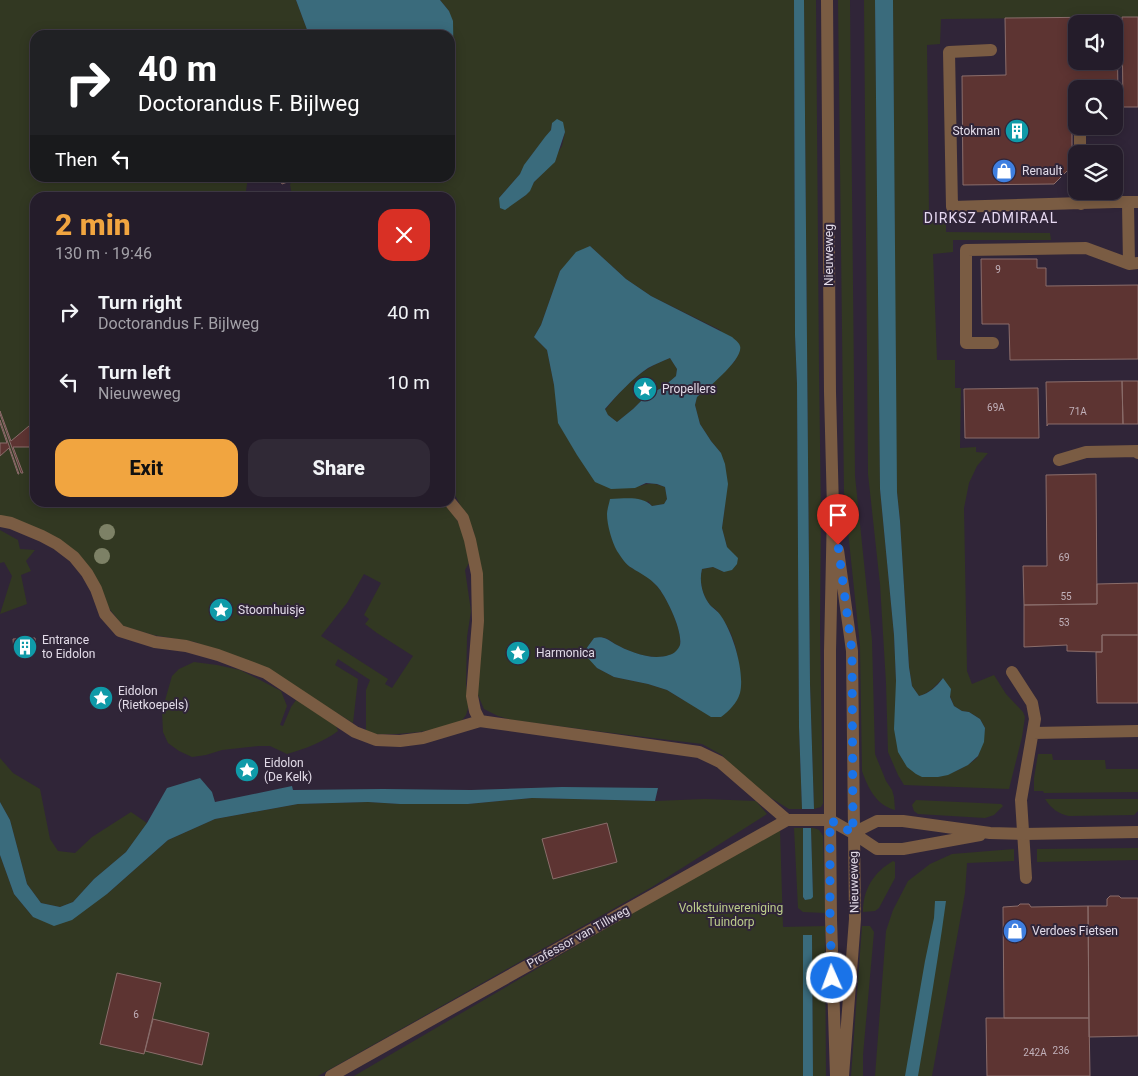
<!DOCTYPE html>
<html lang="en">
<head>
<meta charset="utf-8">
<style>
	:root { --surface:#241c2a; --page:#302936; --text:#f1f3f6; --muted:#a3a1a8; --line:#413a47; --accent:#f1a540 }
	body { margin:0; font-family:Roboto,sans-serif; background:var(--page); color:var(--text); height:100vh; display:flex; flex-direction:column; font-size:19px; white-space:nowrap }
	* { box-sizing:border-box; margin:0 }
	p { font-size:16px; color:var(--muted) }
	.icon { flex:none; width:28px; height:28px; fill:none; stroke:currentColor; stroke-width:2; stroke-linecap:round; stroke-linejoin:round }
	.map { position:relative; flex:1; overflow:hidden }
	.panel { position:absolute; left:30px; top:192px; width:425px; height:315px; display:flex; flex-direction:column; background:var(--surface); border-radius:15px; box-shadow:0 2px 12px #0003,0 0 0 1px var(--line) }
	.panel>* { flex:none }
	.top-card { position:absolute; left:30px; top:30px; width:425px; height:152px; border-radius:15px; box-shadow:0 2px 12px #0003,0 0 0 1px var(--line); background:#202124; color:#fff; overflow:hidden }
	.tools { position:absolute; left:1068px; top:15px; display:grid; gap:10px }
	.tools a { display:grid; place-items:center; width:55px; height:55px; border-radius:10px; background:var(--surface); box-shadow:0 2px 12px #0003,0 0 0 1px var(--line); font-size:25px }
	.pin { position:absolute; display:grid; place-items:center; width:42px; height:42px; color:#fff; margin:-51px -21px; border-radius:50% 50% 50% 0; rotate:-45deg; box-shadow:0 0 5px #0007 }
	.pin .icon { rotate:45deg }
	.me { position:absolute; width:55px; margin:-28px; rotate:358deg; stroke-linejoin:round; filter:drop-shadow(0 0 4px #0008) }
	.turn { display:flex; align-items:center; gap:18px; height:105px; padding:0 25px; font-size:22px }
	.turn .icon { width:65px; height:65px; stroke-width:2.5 }
	.turn b { display:block; font-size:35px; line-height:42px }
	.then { display:flex; align-items:center; height:48px; padding:0 25px; background:#0003; gap:10px; font-size:19px }
	.round { display:grid; place-items:center; flex:none; width:52px; height:52px; border-radius:15px; background:var(--page) }
	.head { display:flex; align-items:center; justify-content:space-between; height:85px; padding:0 25px }
	h1 { font-size:30px; font-weight:800; line-height:38px; color:var(--accent) }
	.action { display:flex; gap:10px; margin-top:auto; padding:10px 25px }
	.action a { flex:1; height:58px; border-radius:15px; background:var(--accent); color:#111; font-size:20px; font-weight:800; line-height:58px; text-align:center }
	.action a+a { background:var(--page); color:var(--text) }
	ul { padding:0; list-style:none }
	li { display:flex; align-items:center; gap:15px; height:70px; padding:0 25px }
	li div { flex:1 }
	li b { display:block; font-size:19px }
	li em { font-style:normal }
	.map>svg:first-child { display:block }
	.green { fill:#323822; fill-rule:evenodd }
	.water { fill:#3a6b7c; fill-rule:evenodd }
	.building { fill:#5d3432; stroke:#8a6d6b; fill-rule:evenodd }
	.lines { fill:none; stroke-linecap:round; stroke-linejoin:round }
	.service { stroke:#7a5c43; stroke-width:12 }
	.minor { stroke:#7a5c43; stroke-width:12 }
	.tertiary { stroke:#7a5c43; stroke-width:12 }
	.tree { fill:#7d8166 }
	.route { stroke:#1a73e8; stroke-width:9; stroke-dasharray:0 16.2 }
	.labels { text-anchor:middle; dominant-baseline:central; stroke-width:4; stroke-linejoin:round; paint-order:stroke }
	.number-label { font-size:10px; fill:#c1b1ba }
	.poi-label { font-size:12px; fill:#e2dbe8; stroke:#302538; text-anchor:start }
	.street-label { font-size:12px; fill:#e2dbe8; stroke:#302538 }
	.park-label { font-size:12px; fill:#bccd8b; stroke:#302538 }
	.neighbourhood-label { font-size:14px; letter-spacing:1px; fill:#e7d9f2; stroke:#302538 }
</style>
</head>
<body>
<div class="map">
<svg width="1138" height="1076" viewBox="0 0 1138 1076">
	<rect width="100%" height="100%" fill="#302538"/>
	<path class="green" d="M0 0H296L309 35H35V178H248L245 197 35 198V502L443 503C462 520 466 539 469 563L465 570 471 611 467 637 466 685 469 705 466 715 460 723 448 727 419 732 397 734H375L366 731V690L370 680 338 659 335 665 358 679 353 723 267 670 195 642 153 635 123 626 108 607 91 570 0 516ZM364 574 381 583 364 615 369 619 365 624 377 633 413 656 392 688 385 684 388 679 321 636 347 603Z
		M440 0H794L795 335 797 384 799 727 802 809H789L761 792 732 767 722 755 702 744 596 731 512 720 498 716 484 709 478 695 474 532 456 497 450 491V198L292 197 290 184 296 178H450V166L453 154 456 113 455 75 449 11ZM552 123 565 132 562 146 545 171 534 182 526 195 517 201 499 198 520 174 530 157 551 130ZM590 246 626 279 651 296 720 330 735 361 697 397 695 405 700 424 711 441 721 453 725 506 722 528 727 547 724 572 713 567 702 569C699 581 702 596 711 606 714 609 714 607 717 611 722 617 728 627 731 634 739 653 740 673 740 692L683 700 667 690 648 684 614 677 597 668 586 649 594 638C597 638 602 637 605 638 609 639 612 642 615 644 628 651 643 657 658 657 667 657 678 654 680 645 683 631 666 595 656 585 653 582 649 577 645 575 640 571 633 570 628 565 620 556 615 547 611 536L648 501 652 506 664 504 667 499 665 487C657 484 649 482 641 486L554 385 547 350 534 337 541 325 560 271Z
		M804 0H816L819 372 821 514 820 629 823 803 821 807 814 809 810 684Z
		M838 0H850L855 476 872 640 875 754 886 781 892 790 894 797 895 810C876 805 868 788 862 771L860 646 844 493Z
		M864 0H875L880 489 894 635 896 681 916 774C934 780 946 776 962 768 967 765 975 761 978 756 981 750 984 735 985 728L980 719 969 712 962 711 954 706 943 678C935 686 930 693 919 696L912 686 909 667 900 521 897 492 896 469 893 0H1138V17L941 19 940 44 927 45 929 215H946V232L1050 233 1051 240H953V252L933 254 937 360H955V388H961L960 448 976 447V452L988 453 977 466 969 483 964 508 967 671 972 684 994 675 1006 694 1023 712 1025 717 1022 737 1009 789 904 785 898 775 888 752 886 683 880 584 868 474Z
		M670 358 677 369 676 376 662 388 648 394 633 409 617 422 608 415 605 410C617 395 632 378 649 368 655 364 663 361 670 358Z
		M0 530 18 540 20 549 35 550 26 561 31 571 21 575 27 604 0 614 12 576 4 562 0 563Z
		M194 662 217 665 240 670 262 681 281 691 287 706 280 725 283 726 291 707 296 700 335 723 338 731C323 742 305 749 287 754L270 746H259L222 750 206 755 192 757 179 751 168 743 163 732 162 711 172 676 179 669Z
		M1038 754H1052L1053 760H1105L1106 769H1138V792L1044 793 1043 791H1034V778Z
		M0 758 13 773 40 789 50 839 58 851 75 853 92 837 131 812 147 823 126 852 94 879 73 902 60 907 41 903 27 884 10 820 0 802Z
		M532 798 655 801 705 799 756 801 767 814 652 887 318 1076H0V855L14 894 33 917 107 894 168 840 215 819 298 804 368 802 400 804H468Z
		M1045 799H1138V811L1134 815 1069 816C1058 814 1051 808 1045 799Z
		M916 800 1001 804 1003 806 994 815 985 818 918 814 914 811 912 805Z
		M794 828H803V897L805 900 813 897 811 828C818 828 820 830 823 836L825 913 803 912 798 908Z
		M780 829 783 927 825 926 826 1076H813L812 935H803V1076H354L769 833Z
		M1138 848V860L1037 862V849Z
		M1014 849V861L967 863 965 893 932 1076H875L886 931 893 910 908 881 930 864 952 854Z
		M893 861 895 862V878L879 908 875 911 863 912C863 889 874 872 893 861Z
		M862 926H870L874 932 863 1055V1076H851Z"/>
	<path class="water" d="M296 0H440L449 11 453 21C453 69 460 118 451 166L450 35H309Z
		M794 0H804L810 684 814 809H802L799 727 797 384 795 335Z
		M875 0H893L897 492 900 521 909 667 912 686 919 696C930 693 936 687 943 678L951 689 950 697 954 706 962 711 969 712 980 719 985 728 984 742 978 756 968 765 948 775 938 777H922L916 774 907 767 898 752 894 729 896 681 894 635 880 489Z
		M557 119 563 122 565 132 555 162 534 182 530 191 526 195 505 210 500 208 499 198 520 174 524 165 545 137 551 130 552 123Z
		M590 246 626 279 651 296 732 337C734 339 739 342 740 346 744 359 707 389 697 397L695 405 700 424 711 441 721 453 725 464 728 484 722 528 727 547 738 558 737 564 732 570 724 572 713 567 702 569C699 581 702 595 710 605 714 609 718 611 721 616 733 633 745 672 740 693 737 703 729 711 721 717H711L667 690 648 684 614 677 597 668 587 657 586 649 594 638C603 636 607 639 615 644 630 652 652 661 669 655 674 654 678 650 680 645 683 631 666 596 657 586 649 577 641 574 632 568 626 565 621 557 617 551 612 542 607 525 607 514 607 510 609 504 610 499 624 499 641 495 652 506L664 504 667 499 665 487 657 484 646 483 635 488 611 489 595 482 577 455 558 423 554 385 547 350 534 337 541 325 560 271 576 252ZM670 358 677 369 676 376 662 388 648 394 633 409 617 422 608 415 605 409C617 395 632 379 648 368 655 364 663 361 670 358Z
		M200 778 212 792 215 802 292 786 293 790 383 789 471 790 562 787 658 788 655 801 532 798 468 804H400L368 802 298 804 215 819 168 840 107 894 72 920 54 926 33 917 14 894 0 855V802L10 820 27 884 41 903 60 907 73 902 94 879 126 852 147 823 167 788Z
		M803 828H811L813 897 811 899 805 900 803 897Z
		M935 901H946C938 960 928 1018 918 1076H905L925 961 934 918Z
		M803 935H812L813 1076H803Z"/>
	<path class="building" d="M1117 17 1118 97H1114V89H1076V97H1072V166L1054 184 963 185 962 76 1006 75 1005 18ZM1076 24H1114V61H1076Z
		M1122 17H1138V107H1123Z
		M279 178H292L293 180 282 184Z
		M981 259H1037V268H1046V286L1138 285V359L1010 360 1009 324H982Z
		M1122 381H1138V424H1123Z
		M1122 381 1123 424H1048L1047 426 1046 382Z
		M1038 388 1039 438H965L964 389Z
		M0 411 11 441 35 421V447H13L23 473H21L0 414Z
		M0 420 19 474H18L9 448 0 456V443H7L0 423Z
		M1096 474 1097 604 1024 605 1023 566H1047L1046 475Z
		M1138 583V635H1102V652L1067 651V645L1024 647V605L1097 604V584Z
		M1102 635H1138V703H1097L1096 652H1102Z
		M35 638 36 649 14 651 13 639Z
		M607 823 617 862 553 879 542 839Z
		M1110 896H1119L1121 898H1138V1036L1089 1037 1088 906H1107V899Z
		M1020 904H1029L1031 907 1088 906 1089 1018H1004L1003 907 1018 906Z
		M117 973 161 983 144 1054 100 1044Z
		M986 1018H1089L1090 1076H987Z
		M153 1019 209 1033 202 1065 145 1051Z"/>
	<g class="lines">
		<path class="service" d="M991 50 949 52 952 207 1115 202
			M1080 126V154
			M1081 191V204
			M1128 203 1129 264 1138 263
			M993 343H966V250L1086 248 1129 264
			M1059 460 1086 452 1138 451V453
			M450 502 463 518 470 540 477 574 478 621 472 696 475 711 480 721
			M0 521 11 523 42 536 57 544 74 557 87 573 96 589 105 614 120 631 155 642 186 646 218 655 266 673 355 732 376 740 400 741 423 738 480 721 699 752 720 762 787 820
			M1012 672 1032 703 1035 719 1021 800 1026 878
			M1033 733 1138 731"/>
		<path class="minor" d="M1115 202H1138
			M331 1076 787 820H830"/>
		<path class="tertiary" d="M827 0 830 392 833 509 830 651V820L831 919 836 1076
			M838 550 852 651 855 919 843 1076
			M830 820 853 833 877 849H903L980 835
			M853 833 877 821H903L990 833 1023 834 1138 832"/>
	</g>
	<g class="tree">
		<circle cx="107" cy="532" r="8"/>
		<circle cx="102" cy="556" r="8"/>
	</g>
	<g class="lines">
		<path class="route" d="M832 978 830 919V820L853 833 852 651 838 545"/>
	</g>
	<defs>
		<g id="building-disc" transform="scale(1.25)"><circle r="9.5" fill="#0f9aa8" stroke="#302538"/><path d="M-4-6H4V6H1V3H-1V6H-4ZM-2.5-4.3h1.7v1.8h-1.7ZM.8-4.3h1.7v1.8H.8ZM-2.5-1h1.7V.8h-1.7ZM.8-1h1.7V.8H.8Z" fill="#fff"/></g>
		<g id="shop-disc" transform="scale(1.25)"><circle r="9.5" fill="#3f7fe0" stroke="#302538"/><path d="M-5-2.5h2.3a2.7 3.5 0 0 1 5.4 0H5L5.5 6h-11ZM-1.5-2.5h3a1.5 2.3 0 0 0-3 0Z" fill="#fff"/></g>
		<g id="sight-disc" transform="scale(1.25)"><circle r="9.5" fill="#0f9aa8" stroke="#302538"/><path d="M0-6L1.8-2.2L6-1.7L2.9 1.2L3.7 5.4L0 3.3L-3.7 5.4L-2.9 1.2L-6-1.7L-1.8-2.2Z" fill="#fff"/></g>
	</defs>
	<g fill-rule="evenodd">
		<use href="#building-disc" x="1017" y="131"/>
		<use href="#shop-disc" x="1004" y="171"/>
		<use href="#sight-disc" x="645" y="389"/>
		<use href="#sight-disc" x="221" y="610"/>
		<use href="#building-disc" x="25" y="647"/>
		<use href="#sight-disc" x="518" y="653"/>
		<use href="#sight-disc" x="101" y="698"/>
		<use href="#sight-disc" x="247" y="770"/>
		<use href="#shop-disc" x="1015" y="931"/>
	</g>
	<g class="labels">
		<g class="number-label">
			<text x="998" y="269">9</text>
			<text x="996" y="407">69A</text>
			<text x="1078" y="411">71A</text>
			<text x="1064" y="557">69</text>
			<text x="1066" y="596">55</text>
			<text x="1064" y="622">53</text>
			<text x="136" y="1014">6</text>
			<text x="1061" y="1050">236</text>
			<text x="1035" y="1052">242A</text>
		</g>
		<g class="poi-label">
			<text x="1000" y="131" text-anchor="end">Stokman</text>
			<text x="1022" y="171">Renault</text>
			<text x="662" y="389">Propellers</text>
			<text x="238" y="610">Stoomhuisje</text>
			<text x="42" y="640">Entrance<tspan x="42" dy="14">to Eidolon</tspan></text>
			<text x="536" y="653">Harmonica</text>
			<text x="118" y="691">Eidolon<tspan x="118" dy="14">(Rietkoepels)</tspan></text>
			<text x="264" y="763">Eidolon<tspan x="264" dy="14">(De Kelk)</tspan></text>
			<text x="1032" y="931">Verdoes Fietsen</text>
		</g>
		<g class="street-label">
			<text transform="translate(829 255) rotate(-90)">Nieuweweg</text>
			<text transform="translate(854 882) rotate(-91)">Nieuweweg</text>
			<text transform="translate(578 937) rotate(-29)">Professor van Tillweg</text>
		</g>
		<g class="park-label">
			<text x="731" y="908">Volkstuinvereniging<tspan x="731" dy="14">Tuindorp</tspan></text>
		</g>
		<g class="neighbourhood-label">
			<text x="991" y="218">DIRKSZ ADMIRAAL</text>
		</g>
	</g>
</svg>
<div class="tools">
<a><svg class="icon" aria-label="sound" viewBox="0 0 24 24"><path d="M4 9h4l5-4v14l-5-4H4zM17 9q2 3 0 6"/></svg></a>
<a><svg class="icon" aria-label="search" viewBox="0 0 24 24"><circle cx="10" cy="10" r="6"/><path d="M15 15l6 6"/></svg></a>
<a><svg class="icon" aria-label="layers" viewBox="0 0 24 24"><path d="M12 4l9 5-9 5-9-5zM3 14l9 5 9-5"/></svg></a>
</div>
<div class="pin" style="left:838px;top:545px;background:#d93025"><svg class="icon" aria-label="arrive" viewBox="0 0 24 24"><path d="M6 21V4h12l-3 4 3 4H6"/></svg></div>
<svg class="me" style="left:832px;top:978px" viewBox="-20 -20 40 40"><circle r="17" fill="#1a73e8" stroke="#fff" stroke-width="3"/><path d="M0-11L8 9 0 5-8 9z" fill="#fff"/></svg>
<div class="top-card">
<div class="turn"><svg class="icon" aria-label="right" viewBox="0 0 24 24"><path d="M7 20v-9h11M14 6l5 5-5 5"/></svg><div><b>40 m</b>Doctorandus F. Bijlweg</div></div>
<div class="then">Then<svg class="icon" aria-label="left" viewBox="0 0 24 24"><path d="M17 20v-9H6M10 6l-5 5 5 5"/></svg></div>
</div>
<section class="panel">
<div class="head"><div><h1>2 min</h1><p>130 m · 19:46</p></div><a class="round" style="background:#d93025;color:#fff"><svg class="icon" aria-label="close" viewBox="0 0 24 24"><path d="M6 6l12 12M18 6L6 18"/></svg></a></div>
<ul>
<li><svg class="icon" aria-label="right" viewBox="0 0 24 24"><path d="M7 20v-9h11M14 6l5 5-5 5"/></svg><div><b>Turn right</b><p>Doctorandus F. Bijlweg</p></div><em>40 m</em></li>
<li><svg class="icon" aria-label="left" viewBox="0 0 24 24"><path d="M17 20v-9H6M10 6l-5 5 5 5"/></svg><div><b>Turn left</b><p>Nieuweweg</p></div><em>10 m</em></li>
</ul>
<div class="action"><a>Exit</a><a>Share</a></div>
</section>
</div>
</body>
</html>
